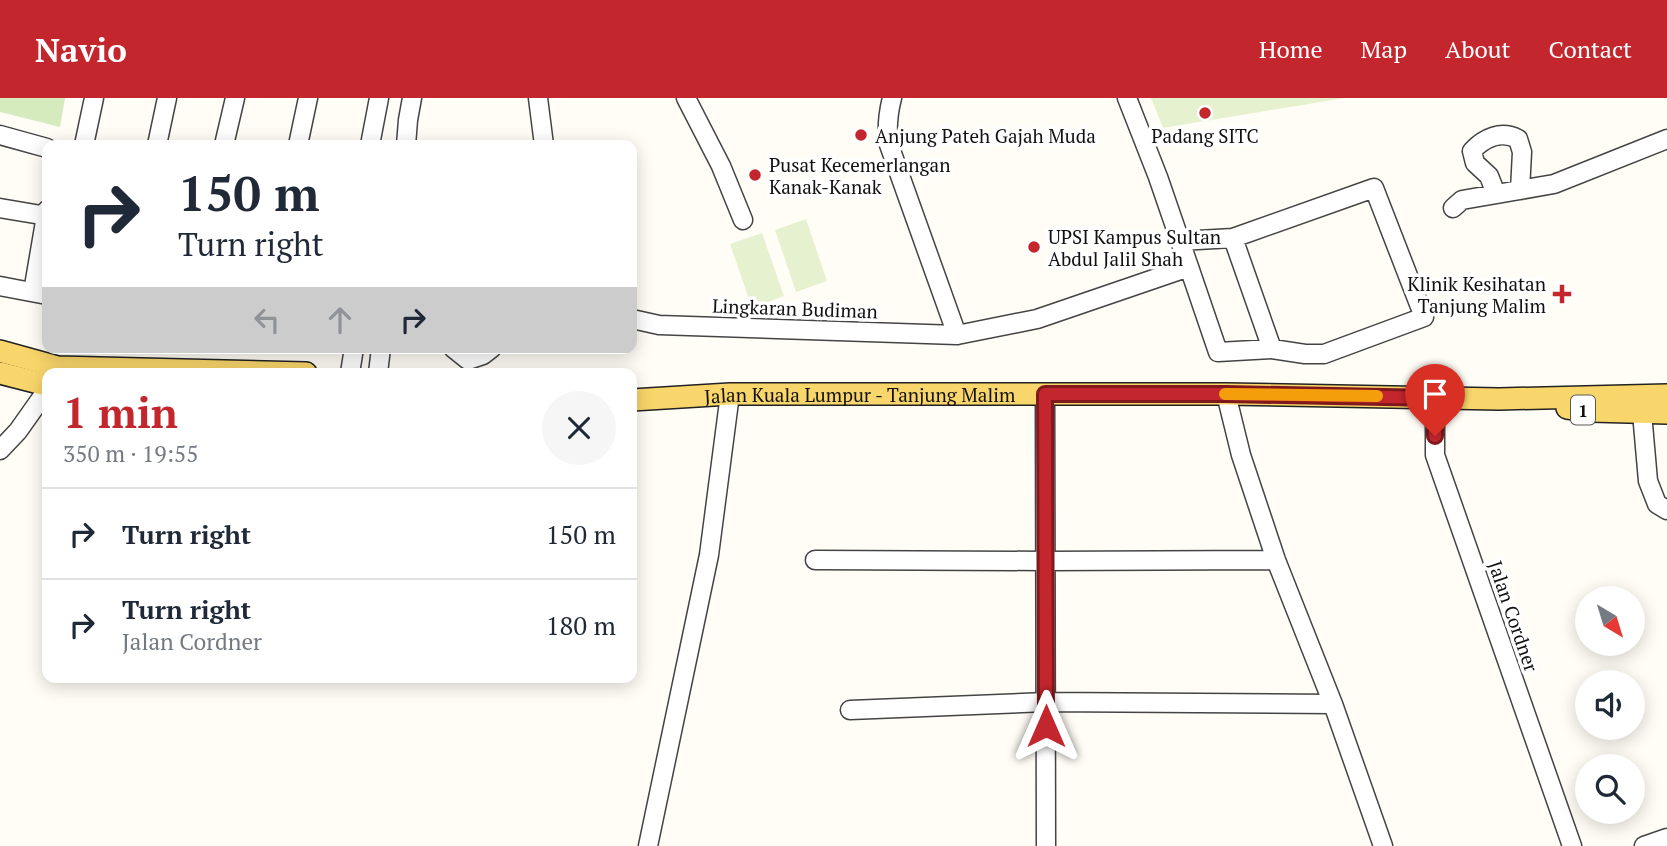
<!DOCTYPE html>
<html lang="en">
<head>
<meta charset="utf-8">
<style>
	:root { --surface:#fff; --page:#f6f6f7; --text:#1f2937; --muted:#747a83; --line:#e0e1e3; --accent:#c4262e }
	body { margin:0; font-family:"PT Serif",serif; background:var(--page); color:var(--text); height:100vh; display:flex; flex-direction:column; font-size:26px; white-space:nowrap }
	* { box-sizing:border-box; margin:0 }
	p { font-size:23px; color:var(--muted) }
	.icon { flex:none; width:38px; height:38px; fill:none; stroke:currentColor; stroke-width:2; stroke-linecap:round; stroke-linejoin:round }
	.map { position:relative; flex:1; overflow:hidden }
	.side { position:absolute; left:42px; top:270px; width:595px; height:315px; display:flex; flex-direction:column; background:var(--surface); border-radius:14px; box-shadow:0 4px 18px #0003 }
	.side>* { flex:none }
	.hud { position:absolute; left:42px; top:42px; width:595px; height:214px; border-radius:14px; box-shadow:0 4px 18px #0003; background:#fff; color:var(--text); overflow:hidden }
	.needle { width:46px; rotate:142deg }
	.buttons { position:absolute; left:1575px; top:488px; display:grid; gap:14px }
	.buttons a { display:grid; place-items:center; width:70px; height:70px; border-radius:50%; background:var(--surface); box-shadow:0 4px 18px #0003; font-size:35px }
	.pin { position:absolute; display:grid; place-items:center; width:60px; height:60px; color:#fff; margin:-72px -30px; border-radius:50% 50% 50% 0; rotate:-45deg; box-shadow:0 0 7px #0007 }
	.pin .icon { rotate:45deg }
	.me { position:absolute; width:77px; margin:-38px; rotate:0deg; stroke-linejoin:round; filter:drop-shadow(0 0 5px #0008) }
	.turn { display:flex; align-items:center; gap:24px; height:147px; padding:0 21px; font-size:32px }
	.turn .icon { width:91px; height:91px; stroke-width:2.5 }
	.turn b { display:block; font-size:49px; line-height:60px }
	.lanes { display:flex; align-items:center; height:66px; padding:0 21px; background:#0003; justify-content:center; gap:35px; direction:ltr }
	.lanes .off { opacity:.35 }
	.round { display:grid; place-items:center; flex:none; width:74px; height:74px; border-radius:37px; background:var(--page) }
	.overview { display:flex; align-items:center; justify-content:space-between; height:119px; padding:0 21px }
	h1 { font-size:42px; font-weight:700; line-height:52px; color:var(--accent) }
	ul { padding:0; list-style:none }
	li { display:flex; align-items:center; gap:21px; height:91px; padding:0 21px; border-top:2px solid var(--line) }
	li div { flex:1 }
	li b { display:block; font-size:26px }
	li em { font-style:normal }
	header { display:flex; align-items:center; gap:42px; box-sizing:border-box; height:98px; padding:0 35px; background:var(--accent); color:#fff }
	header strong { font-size:33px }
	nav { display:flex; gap:38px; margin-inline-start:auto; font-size:24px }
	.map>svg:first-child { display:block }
	.green { fill:#d5ebbd }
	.pitch { fill:#e6f2cf }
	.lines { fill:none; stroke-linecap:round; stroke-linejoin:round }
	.minor-casing { stroke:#444; stroke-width:21 }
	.major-casing { stroke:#222; stroke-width:24 }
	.minor { stroke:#fff; stroke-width:18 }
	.major { stroke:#f9d66b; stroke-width:21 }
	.route-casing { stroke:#7f191e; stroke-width:18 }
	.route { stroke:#c4262e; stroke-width:12 }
	.slow { stroke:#f59e0b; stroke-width:12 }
	.poi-dot { fill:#c4262e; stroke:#fff; stroke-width:2.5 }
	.labels { text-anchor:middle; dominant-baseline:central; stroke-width:7; stroke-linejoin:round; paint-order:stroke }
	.shield { fill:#fff; stroke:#585858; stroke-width:2 }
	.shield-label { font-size:18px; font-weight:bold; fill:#111 }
	.poi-label { font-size:19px; fill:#111; stroke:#fff; text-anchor:start }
	.street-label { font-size:19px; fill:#111; stroke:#fff }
</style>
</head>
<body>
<header>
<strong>Navio</strong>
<nav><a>Home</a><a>Map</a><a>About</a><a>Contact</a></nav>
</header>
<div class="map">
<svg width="1667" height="748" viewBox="0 0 1667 748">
	<rect width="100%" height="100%" fill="#fffdf5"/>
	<path class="green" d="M0 0H65L60 29 0 14Z"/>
	<path class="pitch" d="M1151 0H1345L1163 30Z
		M806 121 827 183 796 194 775 132Z
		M762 135 784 198 752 210 730 146Z"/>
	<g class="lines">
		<g class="minor-casing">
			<path id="minor" d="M538 0 544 47
				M686 0 721 68 743 122
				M892 0C888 15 887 28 888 44L957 237
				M0 37 47 50
				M84 47 94 0
				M157 47 167 0
				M224 47 235 0
				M298 47 308 0
				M370 47 379 0
				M406 47 408 22 412 0
				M1496 96 1489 78 1475 65 1472 53C1484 40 1501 32 1518 41L1522 54 1520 92
				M0 110 47 118
				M1453 110 1462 102 1554 86 1667 41
				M1233 140 1272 251
				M1180 143 1233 140 1374 90 1424 219 1324 256H1305L1272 251 1218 254 1189 169
				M0 188 47 197
				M33 194 47 112
				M632 221 659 227 957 237 1037 221 1189 169 1158 79 1127 0
				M453 250 468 262 483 257 492 250
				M350 275 354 250
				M378 275 381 250
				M1045 296 1046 748
				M1226 296 1241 357 1276 462 1333 606 1383 748
				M1435 300V357L1572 748
				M1642 315 1648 383 1657 406 1667 412
				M0 352 18 333 47 292
				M815 462 1045 463 1276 462
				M850 612 1046 604 1333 606
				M648 748 709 457 730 296
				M1644 748 1667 740"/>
		</g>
		<g class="major-casing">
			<g id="major">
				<path d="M0 253 58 269 306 275"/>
				<path d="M0 275 47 287"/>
				<path id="s1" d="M632 302 730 296H1226L1499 301 1667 297"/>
				<path d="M1567 310 1591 313 1667 315"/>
			</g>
		</g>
		<use href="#minor" class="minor"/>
		<use href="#major" class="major"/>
	</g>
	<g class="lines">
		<g class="route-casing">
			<path id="route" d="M1046 628 1045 296H1226L1435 300V338"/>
		</g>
		<use href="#route" class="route"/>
		<path class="slow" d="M1225 296 1377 298"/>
	</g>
	<g class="poi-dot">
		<circle cx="1205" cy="15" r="7"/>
		<circle cx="861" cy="37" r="7"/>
		<circle cx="755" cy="77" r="7"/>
		<circle cx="1034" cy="149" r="7"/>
		<path d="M1558.5 185.5h7v7h7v7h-7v7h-7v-7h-7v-7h7z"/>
	</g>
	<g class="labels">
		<rect class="shield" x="1571" y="297.5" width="24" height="29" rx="5"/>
		<g class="shield-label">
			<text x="1583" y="312">1</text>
		</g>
		<g class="poi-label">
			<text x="875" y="37">Anjung Pateh Gajah Muda</text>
			<text x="1205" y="37" text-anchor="middle">Padang SITC</text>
			<text x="769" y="66">Pusat Kecemerlangan<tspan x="769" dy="22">Kanak-Kanak</tspan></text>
			<text x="1048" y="138">UPSI Kampus Sultan<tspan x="1048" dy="22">Abdul Jalil Shah</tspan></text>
			<text x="1546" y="185" text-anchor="end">Klinik Kesihatan<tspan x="1546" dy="22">Tanjung Malim</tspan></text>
		</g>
		<g class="street-label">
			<text transform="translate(795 210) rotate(2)">Lingkaran Budiman</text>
			<text stroke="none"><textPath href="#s1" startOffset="228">Jalan Kuala Lumpur - Tanjung Malim</textPath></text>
			<text transform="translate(1514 518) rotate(71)">Jalan Cordner</text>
		</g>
	</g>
</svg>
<div class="buttons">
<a><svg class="needle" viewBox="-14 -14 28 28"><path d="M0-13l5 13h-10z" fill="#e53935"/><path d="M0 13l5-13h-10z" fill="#747a83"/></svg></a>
<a><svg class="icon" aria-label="sound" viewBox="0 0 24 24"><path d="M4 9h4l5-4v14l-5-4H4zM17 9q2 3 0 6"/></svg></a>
<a><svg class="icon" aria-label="search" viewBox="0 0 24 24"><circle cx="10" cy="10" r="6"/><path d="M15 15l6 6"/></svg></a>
</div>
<div class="pin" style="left:1435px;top:338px;background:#d93025"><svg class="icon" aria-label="arrive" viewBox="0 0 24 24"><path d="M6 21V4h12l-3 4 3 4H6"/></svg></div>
<svg class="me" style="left:1046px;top:628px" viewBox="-20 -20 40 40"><path d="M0-17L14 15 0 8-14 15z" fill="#c4262e" stroke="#fff" stroke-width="4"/></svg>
<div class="hud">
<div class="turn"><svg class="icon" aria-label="right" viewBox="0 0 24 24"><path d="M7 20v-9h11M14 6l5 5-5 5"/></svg><div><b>150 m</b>Turn right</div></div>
<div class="lanes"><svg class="icon off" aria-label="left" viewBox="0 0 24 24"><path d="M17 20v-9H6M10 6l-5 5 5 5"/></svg><svg class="icon off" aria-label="ahead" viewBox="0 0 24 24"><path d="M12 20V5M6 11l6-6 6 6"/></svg><svg class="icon" aria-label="right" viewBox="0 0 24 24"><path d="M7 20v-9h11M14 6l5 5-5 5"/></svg></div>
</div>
<section class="side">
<div class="overview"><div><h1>1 min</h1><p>350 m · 19:55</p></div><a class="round"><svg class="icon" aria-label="close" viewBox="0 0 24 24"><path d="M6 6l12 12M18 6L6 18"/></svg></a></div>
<ul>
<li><svg class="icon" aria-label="right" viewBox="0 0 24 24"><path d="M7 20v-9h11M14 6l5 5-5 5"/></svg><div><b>Turn right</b></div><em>150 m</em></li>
<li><svg class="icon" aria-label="right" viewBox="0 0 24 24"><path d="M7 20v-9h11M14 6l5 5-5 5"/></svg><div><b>Turn right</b><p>Jalan Cordner</p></div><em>180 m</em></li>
</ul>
</section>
</div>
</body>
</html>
